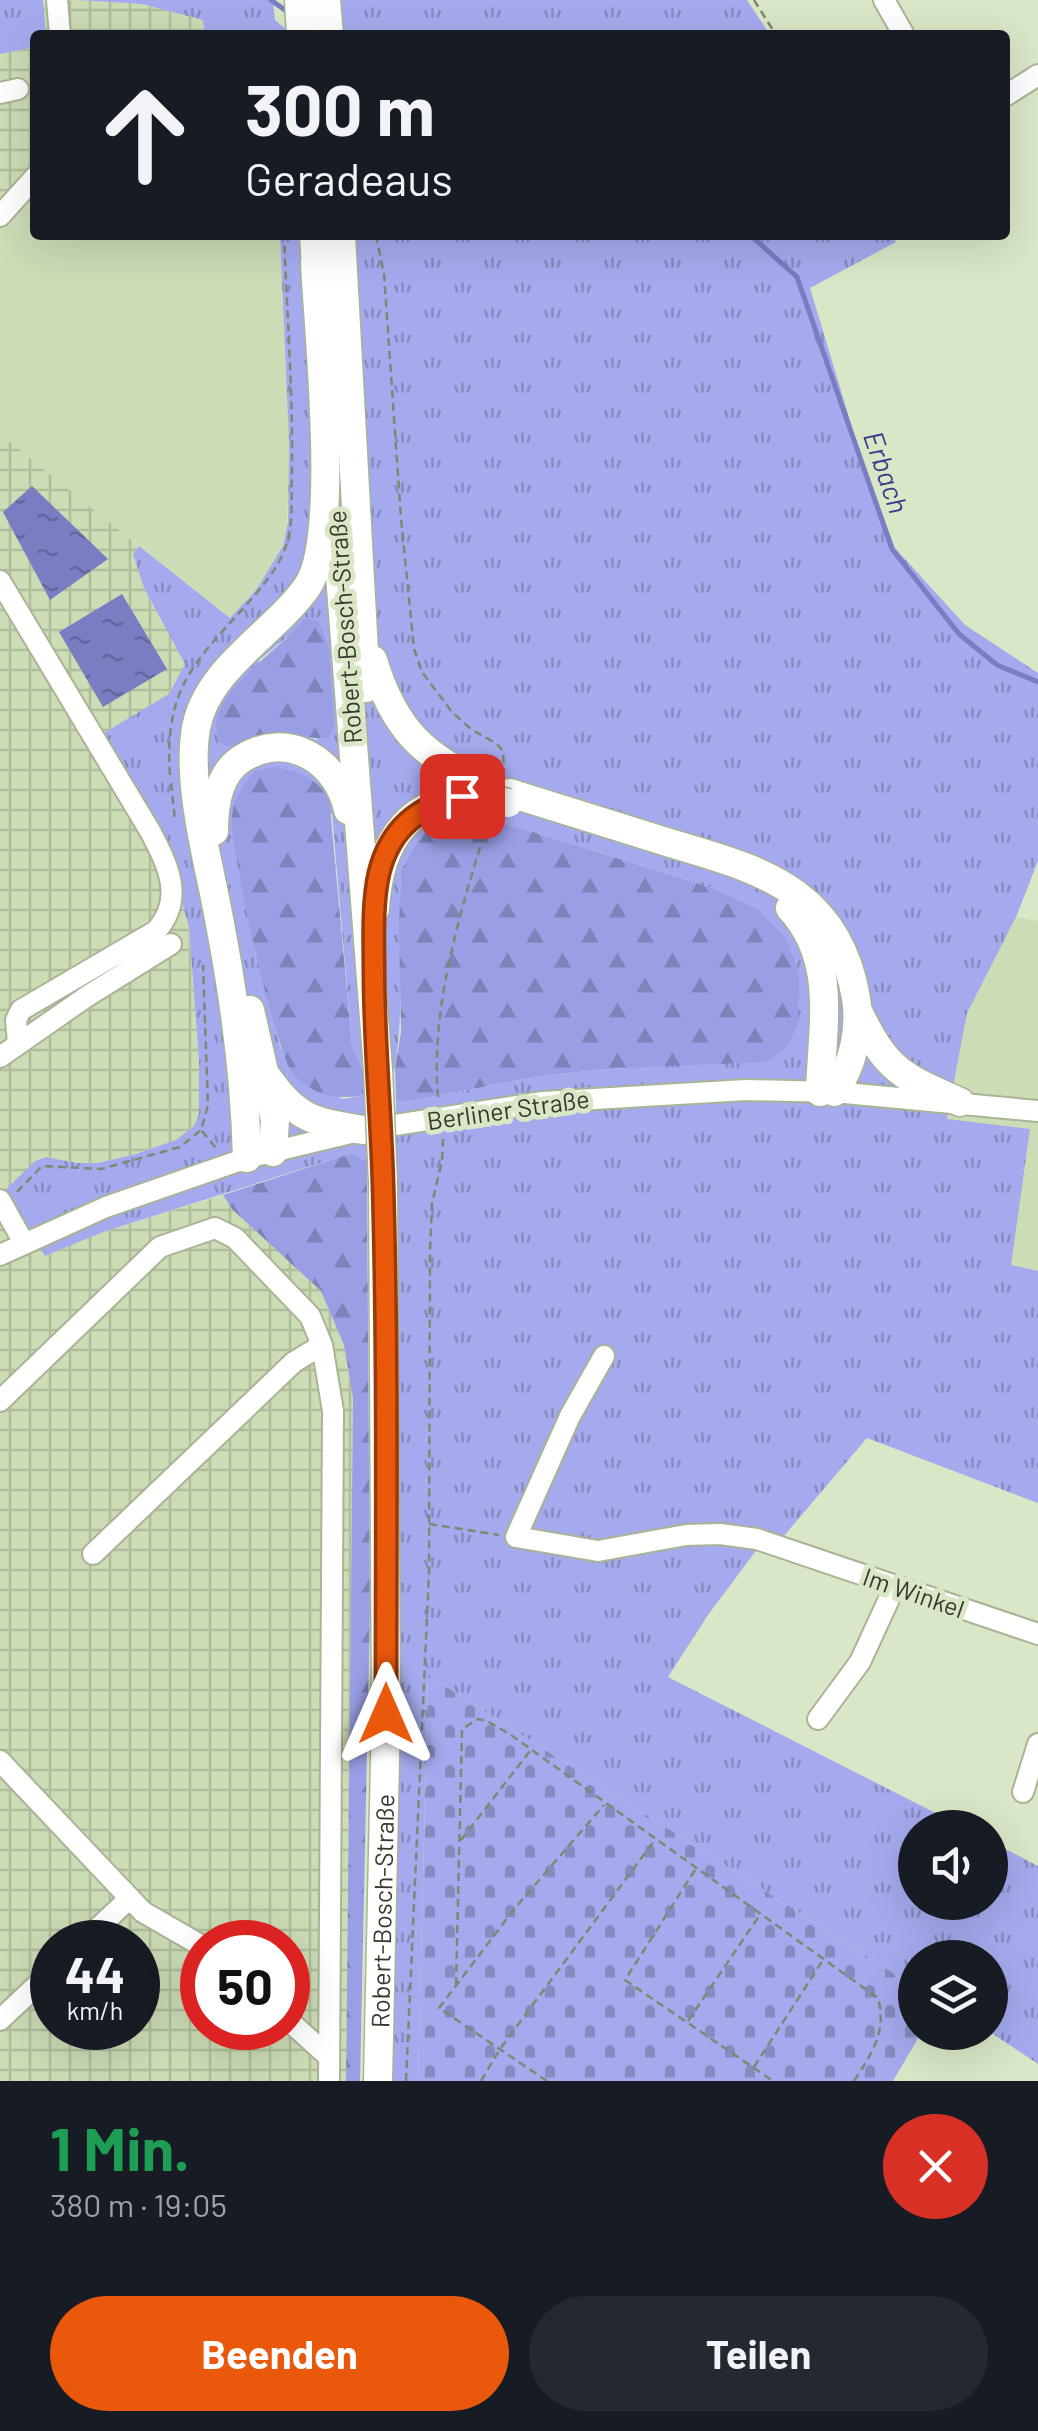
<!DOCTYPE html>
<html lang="de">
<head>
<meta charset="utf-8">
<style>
	:root { --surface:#171b24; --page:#242831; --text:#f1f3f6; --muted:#9ea1a6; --accent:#ea580c }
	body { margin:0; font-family:Barlow,sans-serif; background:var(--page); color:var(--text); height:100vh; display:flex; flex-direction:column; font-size:38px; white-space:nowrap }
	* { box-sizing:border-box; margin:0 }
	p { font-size:32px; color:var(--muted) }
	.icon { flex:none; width:55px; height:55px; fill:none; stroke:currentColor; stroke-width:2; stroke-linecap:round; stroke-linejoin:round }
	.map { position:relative; height:2081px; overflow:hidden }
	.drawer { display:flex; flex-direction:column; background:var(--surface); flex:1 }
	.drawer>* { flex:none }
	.guide { position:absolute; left:30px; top:30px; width:980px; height:210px; border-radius:10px; box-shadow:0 10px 40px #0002; background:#171b24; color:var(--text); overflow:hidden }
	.buttons { position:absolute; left:898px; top:1810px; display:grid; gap:20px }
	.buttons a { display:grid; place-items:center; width:110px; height:110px; border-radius:50%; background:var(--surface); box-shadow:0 10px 40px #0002; font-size:50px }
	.speed { position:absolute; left:30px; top:1920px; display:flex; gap:20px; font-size:50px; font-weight:700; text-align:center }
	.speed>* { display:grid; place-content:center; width:130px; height:130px; border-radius:50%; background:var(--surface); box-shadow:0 10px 40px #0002; line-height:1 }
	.speed small { font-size:25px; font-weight:400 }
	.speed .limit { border:15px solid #d22; background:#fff; color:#111 }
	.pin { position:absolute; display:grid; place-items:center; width:85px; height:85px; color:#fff; margin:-42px; border-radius:20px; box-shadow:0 5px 15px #0006 }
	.me { position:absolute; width:110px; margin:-55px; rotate:0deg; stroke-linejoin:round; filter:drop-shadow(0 0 8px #0008) }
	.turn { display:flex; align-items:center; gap:35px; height:210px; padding:0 50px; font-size:45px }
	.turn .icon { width:130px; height:130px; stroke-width:2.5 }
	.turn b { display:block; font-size:70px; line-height:85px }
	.round { display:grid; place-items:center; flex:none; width:105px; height:105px; border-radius:52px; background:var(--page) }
	.overview { display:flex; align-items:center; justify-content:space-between; height:170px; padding:0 50px }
	h1 { font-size:60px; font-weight:700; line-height:75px; color:#1e9e55 }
	.action { display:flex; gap:20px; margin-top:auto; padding:20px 50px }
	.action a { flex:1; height:115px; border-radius:60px; background:var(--accent); color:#fff; font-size:40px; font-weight:700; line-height:115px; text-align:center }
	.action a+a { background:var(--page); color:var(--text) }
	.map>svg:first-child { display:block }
	.built { fill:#ccdcb5 }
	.industrial { fill:url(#industrial-grid); fill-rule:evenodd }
	.grass { fill:url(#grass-tufts); fill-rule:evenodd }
	.forest { fill:url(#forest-firs) }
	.cemetery { fill:url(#cemetery-stones) }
	.water { fill:url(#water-ripples) }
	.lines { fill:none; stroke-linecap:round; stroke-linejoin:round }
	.stream { stroke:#797dc1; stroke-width:5 }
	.minor-casing { stroke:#a8b495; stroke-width:24 }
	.major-casing { stroke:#a8b495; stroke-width:31 }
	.path { stroke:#7f8872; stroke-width:2.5; stroke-dasharray:8 5; stroke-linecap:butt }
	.minor { stroke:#fff; stroke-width:20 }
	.major { stroke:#fff; stroke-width:28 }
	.major-bridge-casing { stroke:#a8b495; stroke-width:31; stroke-linecap:butt }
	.major-bridge { stroke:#fff; stroke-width:28 }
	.route-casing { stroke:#983908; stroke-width:25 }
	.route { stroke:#ea580c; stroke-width:18 }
	.labels { text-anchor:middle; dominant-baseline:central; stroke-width:10; stroke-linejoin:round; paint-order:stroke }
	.street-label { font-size:25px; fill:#34392c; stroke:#d9e7c6 }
	.water-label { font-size:28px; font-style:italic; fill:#3d3a8b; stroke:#d9e7c6 }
</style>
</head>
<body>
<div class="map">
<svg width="1038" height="2081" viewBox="0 0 1038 2081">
	<defs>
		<pattern id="industrial-grid" width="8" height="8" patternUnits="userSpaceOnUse" patternTransform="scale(2.5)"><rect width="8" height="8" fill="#ccdcb5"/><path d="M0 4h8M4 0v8" fill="none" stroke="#b0be9c"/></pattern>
		<pattern id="grass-tufts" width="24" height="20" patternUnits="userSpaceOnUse" patternTransform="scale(2.5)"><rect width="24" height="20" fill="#a4aaed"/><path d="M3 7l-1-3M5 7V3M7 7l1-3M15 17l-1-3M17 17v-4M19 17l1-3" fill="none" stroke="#868bc0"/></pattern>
		<pattern id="forest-firs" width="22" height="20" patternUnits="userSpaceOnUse" patternTransform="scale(2.5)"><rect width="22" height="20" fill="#9a9fe5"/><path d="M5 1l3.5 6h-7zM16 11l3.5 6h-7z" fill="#7e83ba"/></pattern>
		<pattern id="cemetery-stones" width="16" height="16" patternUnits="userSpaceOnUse" patternTransform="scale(2.5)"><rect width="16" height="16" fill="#a4aaed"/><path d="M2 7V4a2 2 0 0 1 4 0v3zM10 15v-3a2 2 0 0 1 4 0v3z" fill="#868bc0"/></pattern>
		<pattern id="water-ripples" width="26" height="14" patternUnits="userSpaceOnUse" patternTransform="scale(2.5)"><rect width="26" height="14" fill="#797dc1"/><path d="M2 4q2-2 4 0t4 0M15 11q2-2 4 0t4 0" fill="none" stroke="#64679d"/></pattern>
	</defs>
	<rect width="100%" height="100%" fill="#d9e7c6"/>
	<path class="built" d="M35 190V235H280L289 441 287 522 283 546 256 590 230 618 0 434V223Z
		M1016 917 1038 921V1271L1011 1266 947 1120 967 1012Z"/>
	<path class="industrial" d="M78 0 142 4 204 20 205 35H46L43 2Z
		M35 47V190L0 223V54Z
		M0 434 139 546 133 554 144 588 185 664 169 694 166 845 189 927 199 1062V1114L194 1126 176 1140 136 1154 98 1163H77L46 1157 45 1256 103 1232 223 1195 234 1210 321 1291 344 1345 353 1398 346 2081H0ZM52 1942H138V2028H52ZM202 1942H288V2028H202Z"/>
	<path class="grass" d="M0 0H43L46 35H35V47L0 54Z
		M78 0H273L275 20 293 35H205L203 20 142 4Z
		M305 0H747L770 35H350Z
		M280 235H892L896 242 810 288 858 447 895 548 965 625 1038 673V861L1016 917 967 1013 947 1119 1030 1129 1011 1265 1038 1271V1503L867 1438 783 1537 755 1552 708 1615 668 1677 963 1827 915 1828V1902H990V1841L1038 1866V2064L990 2032V1958H915V1987L428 1675 418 2081H392L398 1424 396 1099 404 1102 546 1075 621 1068 758 909 716 889 514 826 471 818 401 871C398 937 405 1004 395 1069L363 1070 352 1045 332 814 232 819 256 954 280 1046 292 1073 343 1099 364 1095 367 1162 352 1153 103 1232 45 1256 4 1191 35 1161 46 1157 77 1163H98L136 1154 176 1140 194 1126 199 1114V1062L189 927 166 845 99 736 169 694 185 664 144 588 133 554 139 546 230 618 256 590 283 546 288 522 289 441ZM296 630 317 740C290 730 258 734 232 747L259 660Z"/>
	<path class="forest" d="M310 619 319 622 329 648 334 726 330 737C311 741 293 732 272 735 256 737 238 749 223 746 191 700 284 650 303 620Z
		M276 767C299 772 314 777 329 797L352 1045 363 1070 364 1095C337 1100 314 1096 294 1075 275 1055 231 852 232 819 232 800 244 786 254 771Z
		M471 818 514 826 716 889 758 909 786 938 799 975 798 1024 788 1045 767 1062 621 1068 546 1075 404 1102 396 1099 395 1069 401 1032 399 925 401 871 413 849 432 825Z
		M352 1153 367 1162V1183L370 1611 360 2081H346L353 1398 344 1345 321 1291 233 1210 223 1195Z"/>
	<path class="cemetery" d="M428 1675 915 1987V2032L921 2033 893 2081H418Z"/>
	<path class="water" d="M32 486 108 559 50 600 3 512Z
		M122 594 167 669 103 707 59 632Z"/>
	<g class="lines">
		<path class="stream" d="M271 0 289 13
			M750 235 797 277 892 549 959 634 997 665 1038 682"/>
		<g class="minor-casing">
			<path id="minor" d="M57 0 60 35
				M884 0 904 35
				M0 93 18 89
				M1005 96 1038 75
				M0 216 35 177
				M0 581 150 831C168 865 185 899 156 931L21 1010 16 1020 18 1044
				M0 1057 86 997 171 944
				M0 1200 24 1243
				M0 1255 106 1207 247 1158 363 1130 543 1102 746 1090 834 1092 1038 1111
				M604 1356 570 1416 516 1537 598 1551 686 1535 720 1534 757 1539 1038 1634
				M0 1401 160 1247 215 1228 235 1238 310 1316 322 1345 333 1411 329 2081
				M93 1554 294 1362 322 1345
				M818 1719 860 1662 895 1586
				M0 1761 143 1912 202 1946
				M1023 1792 1038 1744
				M83 1942 130 1898
				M0 2020 52 1971
				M288 2020 329 2057"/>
		</g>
		<g class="major-casing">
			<g id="major">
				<path d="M299 0 301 35"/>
				<path d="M326 0 329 35"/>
				<path d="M314 235 317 281"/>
				<path d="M341 235 366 688"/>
				<path d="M336 523 378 1070"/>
				<path d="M373 660C393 727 423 758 487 785"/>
				<path d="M510 793C563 810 617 826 670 843 713 856 761 868 797 895 832 921 849 957 856 998 861 1030 853 1066 834 1092"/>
				<path d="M214 831C214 806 218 775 240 760 287 728 338 761 348 810"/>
				<path d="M790 908C838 960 822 1026 820 1092"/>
				<path d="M375 909C379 840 410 794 484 797"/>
				<path d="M250 1010 275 1120 273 1152"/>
				<path d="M858 1011C886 1070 902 1077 960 1102"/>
				<path d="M268 1078C297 1120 315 1122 363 1130"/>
				<path d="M247 1158C245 1079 235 1002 220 924 210 866 186 787 196 728 207 668 274 634 307 587 341 539 318 330 315 263"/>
				<path id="s1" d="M378 2081 386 1714 383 1182"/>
			</g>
		</g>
		<path class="path" d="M754 0 776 35
			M376 235 384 274 401 518 414 649 422 672 452 712 471 729 497 744 503 751 504 770
			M170 775C164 688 194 663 248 603 262 587 279 567 286 546 294 523 291 495 292 471 293 392 287 313 284 235
			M171 783 175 820
			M438 1097C430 1005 462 907 488 821
			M202 1131 216 1148
			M17 1192 42 1166 101 1169 180 1147 201 1130 208 1105 203 965
			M429 1524 499 1535
			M461 1840 530 1751
			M695 1870 625 1980 773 2081
			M456 1985 462 1729 478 1719 487 1721 511 1735 878 1998C887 2032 872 2053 854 2081
			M688 2021 759 1916
			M754 2067 823 1960
			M406 2081 429 1572 430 1253 432 1203 442 1161 443 1139
			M481 2081 500 2049 654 1841
			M547 2081 439 2008 515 1908 604 1805"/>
		<use href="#minor" class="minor"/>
		<use href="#major" class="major"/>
		<g class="major-bridge-casing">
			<path id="major-bridge" d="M484 797 508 803
				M378 1070 383 1182"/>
		</g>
		<use href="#major-bridge" class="major-bridge"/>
	</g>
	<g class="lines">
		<g class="route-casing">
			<path id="route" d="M386 1714C386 1538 388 1360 383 1184 381 1113 374 1042 374 971 374 939 372 904 379 873 390 828 419 806 462 796"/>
		</g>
		<use href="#route" class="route"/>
	</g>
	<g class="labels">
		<g class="street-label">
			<text transform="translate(344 627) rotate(-94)">Robert-Bosch-Straße</text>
			<text transform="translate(508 1109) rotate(-8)">Berliner Straße</text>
			<text transform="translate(914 1592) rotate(19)">Im Winkel</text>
			<text stroke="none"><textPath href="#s1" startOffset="170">Robert-Bosch-Straße</textPath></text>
		</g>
		<g class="water-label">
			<text transform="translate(887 472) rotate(71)">Erbach</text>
		</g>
	</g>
</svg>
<div class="buttons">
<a><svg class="icon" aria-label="sound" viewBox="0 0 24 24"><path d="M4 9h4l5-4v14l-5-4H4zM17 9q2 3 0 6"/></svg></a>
<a><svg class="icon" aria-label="layers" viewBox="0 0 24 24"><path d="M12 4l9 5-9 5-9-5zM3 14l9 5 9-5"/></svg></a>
</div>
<div class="speed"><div>44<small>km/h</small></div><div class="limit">50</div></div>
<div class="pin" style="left:462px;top:796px;background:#d93025"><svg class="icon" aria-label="arrive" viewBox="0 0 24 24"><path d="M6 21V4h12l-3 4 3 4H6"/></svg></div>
<svg class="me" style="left:386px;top:1714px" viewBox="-20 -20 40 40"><path d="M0-17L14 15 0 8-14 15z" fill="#ea580c" stroke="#fff" stroke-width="4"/></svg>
<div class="guide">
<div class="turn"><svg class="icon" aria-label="ahead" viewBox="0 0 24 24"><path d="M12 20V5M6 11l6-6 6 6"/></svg><div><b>300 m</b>Geradeaus</div></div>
</div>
</div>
<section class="drawer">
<div class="overview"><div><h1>1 Min.</h1><p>380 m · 19:05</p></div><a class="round" style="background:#d93025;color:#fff"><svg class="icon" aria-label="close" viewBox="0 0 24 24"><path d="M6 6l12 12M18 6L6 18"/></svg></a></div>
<div class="action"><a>Beenden</a><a>Teilen</a></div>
</section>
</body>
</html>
